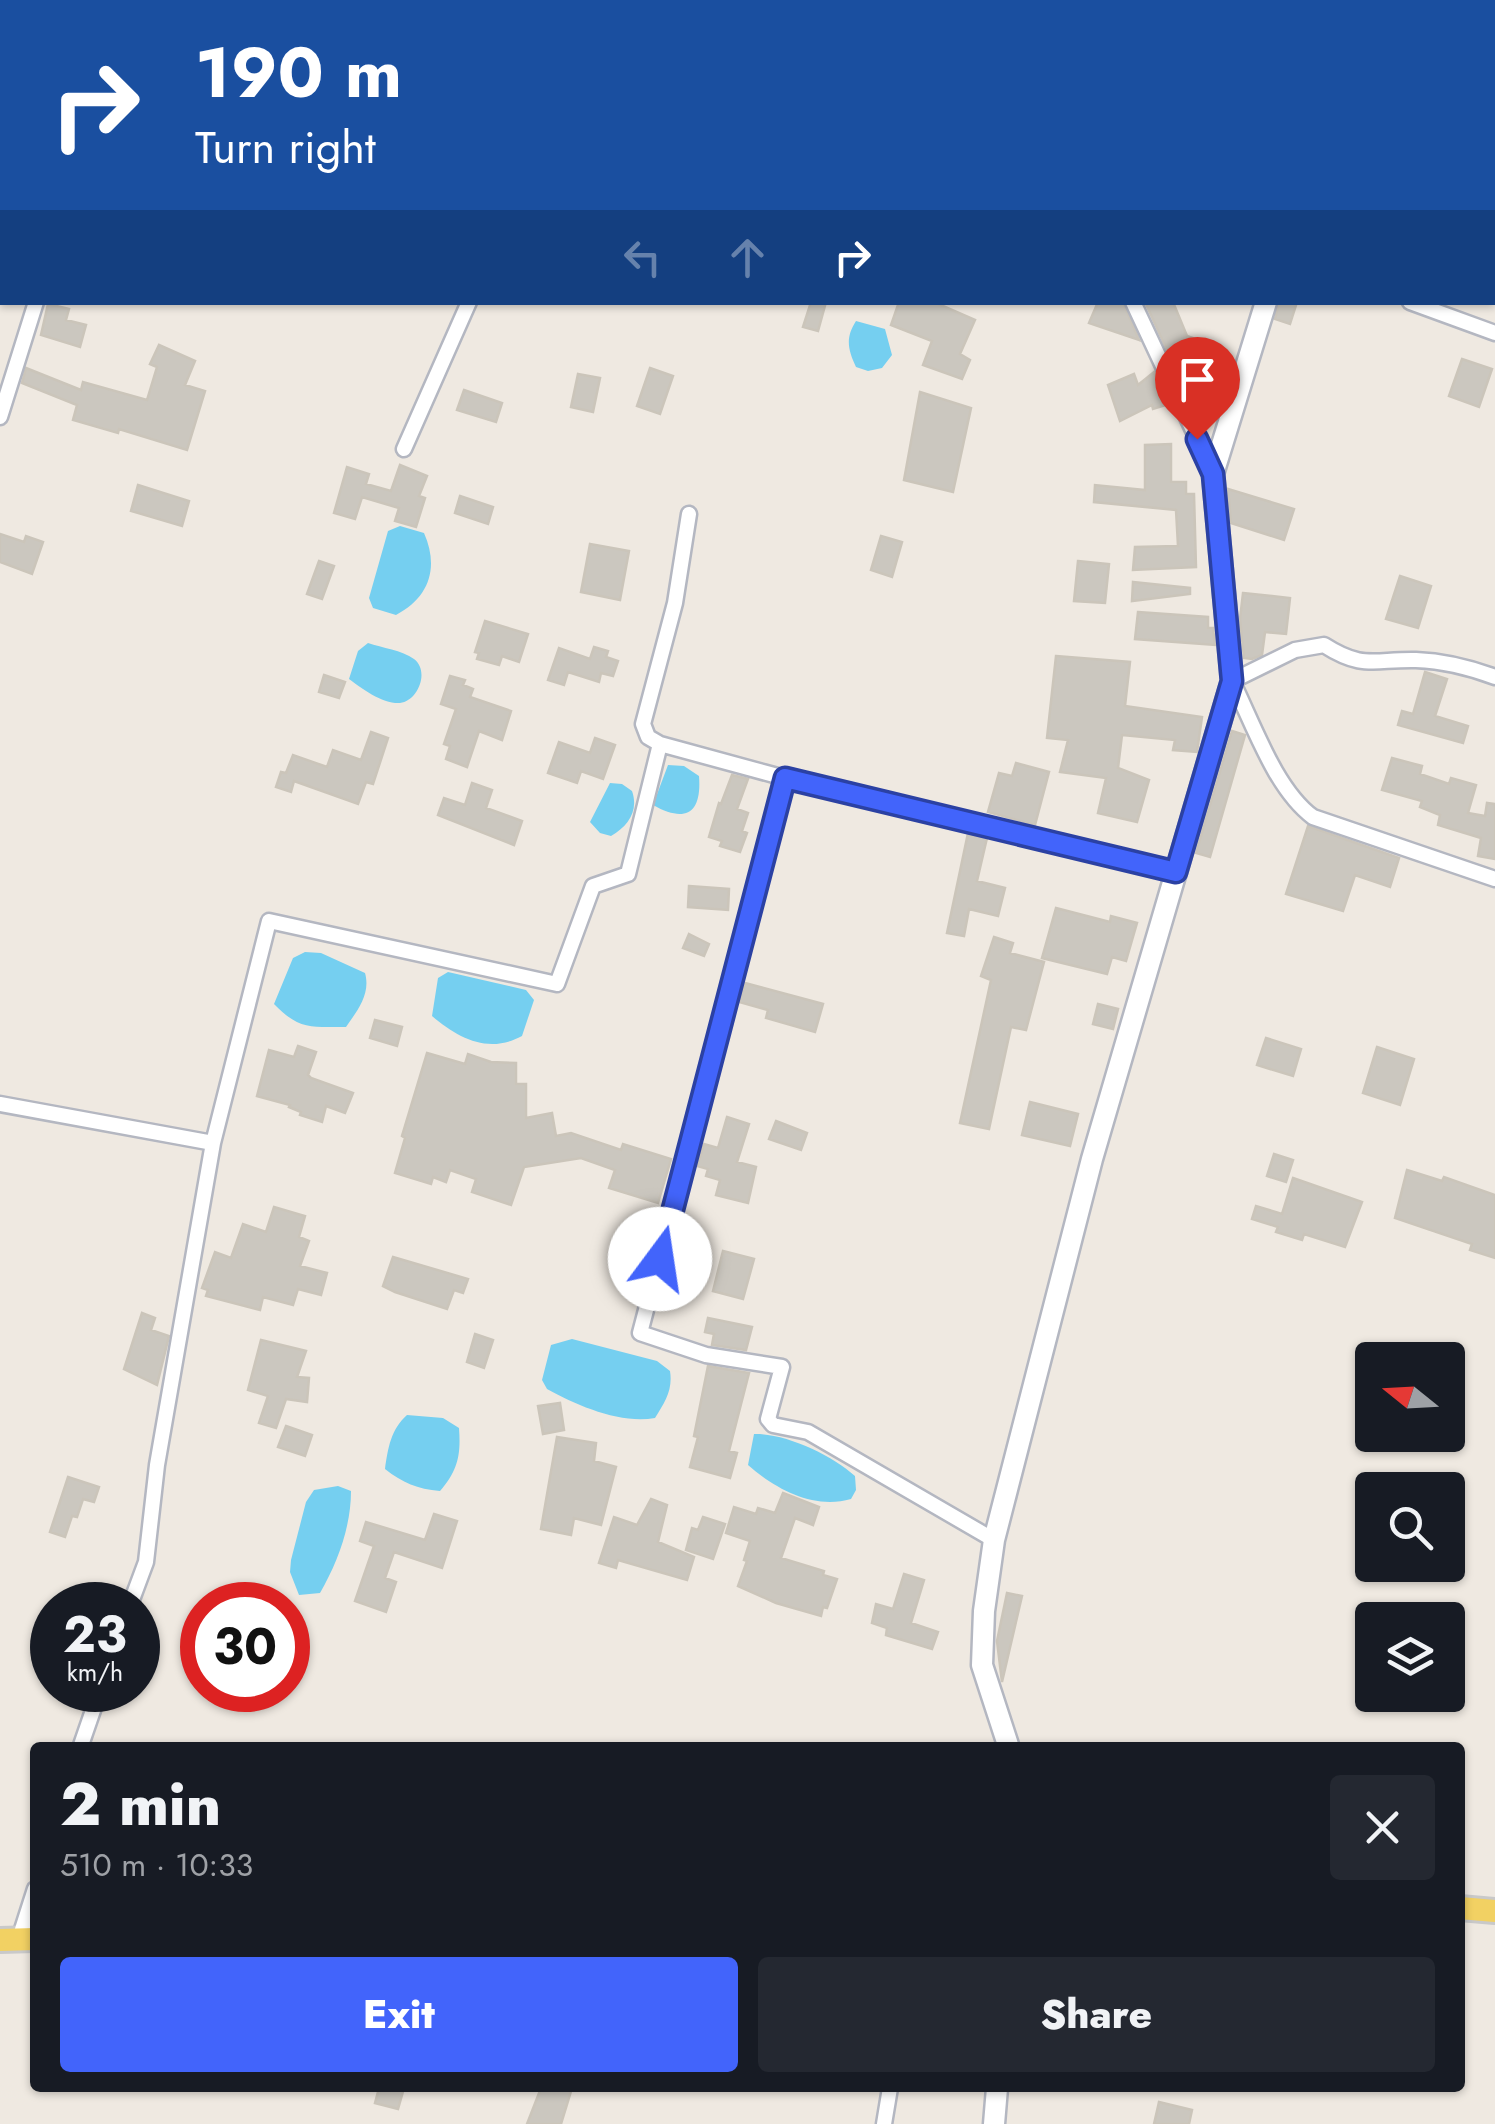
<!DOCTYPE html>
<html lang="en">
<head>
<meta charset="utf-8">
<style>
	:root { --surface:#171b24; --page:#242831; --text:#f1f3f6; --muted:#9ea1a6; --accent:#4264fb }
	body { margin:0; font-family:Jost,sans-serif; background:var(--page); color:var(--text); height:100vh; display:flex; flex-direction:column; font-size:38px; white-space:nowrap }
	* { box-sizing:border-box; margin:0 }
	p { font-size:32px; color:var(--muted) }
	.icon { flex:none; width:55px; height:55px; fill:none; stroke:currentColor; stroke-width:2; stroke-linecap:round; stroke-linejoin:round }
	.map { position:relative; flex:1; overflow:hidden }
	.panel { position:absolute; left:30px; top:1742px; width:1435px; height:350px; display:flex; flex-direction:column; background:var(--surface); border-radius:10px; box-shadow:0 2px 8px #0004 }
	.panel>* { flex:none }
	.banner { position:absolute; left:0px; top:0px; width:1495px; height:305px; box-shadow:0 2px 8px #0004; background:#1a4fa0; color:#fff; overflow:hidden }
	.needle { width:65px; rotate:288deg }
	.buttons { position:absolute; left:1355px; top:1342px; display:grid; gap:20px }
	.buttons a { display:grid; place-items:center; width:110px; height:110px; border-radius:10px; background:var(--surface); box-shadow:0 2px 8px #0004; font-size:50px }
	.speed { position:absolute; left:30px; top:1582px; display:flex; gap:20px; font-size:50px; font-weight:700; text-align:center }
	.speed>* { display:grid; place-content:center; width:130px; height:130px; border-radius:50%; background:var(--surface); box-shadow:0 2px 8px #0004; line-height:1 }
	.speed small { font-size:25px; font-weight:400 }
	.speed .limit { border:15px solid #d22; background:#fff; color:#111 }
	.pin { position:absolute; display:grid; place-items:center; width:85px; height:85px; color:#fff; margin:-102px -42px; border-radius:50% 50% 50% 0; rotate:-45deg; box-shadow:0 0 10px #0007 }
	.pin .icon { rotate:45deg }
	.me { position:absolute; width:110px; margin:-55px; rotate:14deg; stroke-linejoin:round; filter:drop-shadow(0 0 8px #0008) }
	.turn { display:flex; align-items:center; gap:35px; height:210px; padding:0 30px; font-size:45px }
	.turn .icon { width:130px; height:130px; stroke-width:2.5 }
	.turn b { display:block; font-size:70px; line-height:85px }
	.lanes { display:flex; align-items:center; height:95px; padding:0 30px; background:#0003; justify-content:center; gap:50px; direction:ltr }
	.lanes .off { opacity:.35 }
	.round { display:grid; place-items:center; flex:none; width:105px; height:105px; border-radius:10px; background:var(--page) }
	.summary { display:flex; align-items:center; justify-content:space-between; height:170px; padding:0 30px }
	h1 { font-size:60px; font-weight:800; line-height:75px }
	.button { display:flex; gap:20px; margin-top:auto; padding:20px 30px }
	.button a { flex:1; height:115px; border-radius:10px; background:var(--accent); color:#fff; font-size:40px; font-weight:800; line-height:115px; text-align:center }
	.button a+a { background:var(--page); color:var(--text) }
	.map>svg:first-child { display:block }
	.water { fill:#75cff0 }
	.building { fill:#cbc7bf; stroke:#cbc5ba; stroke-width:2.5 }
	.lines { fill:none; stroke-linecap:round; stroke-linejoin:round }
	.street-casing { stroke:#b4b7c1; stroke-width:19 }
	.secondary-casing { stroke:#b4b7c1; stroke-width:25 }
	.primary-casing { stroke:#c9c9c9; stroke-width:28 }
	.street { stroke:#fff; stroke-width:14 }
	.secondary { stroke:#fff; stroke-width:20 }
	.primary { stroke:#f2d163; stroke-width:22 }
	.route-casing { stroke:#2b41a3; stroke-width:25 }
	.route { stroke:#4264fb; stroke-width:18 }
</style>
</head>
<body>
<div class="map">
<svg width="1495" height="2124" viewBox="0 0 1495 2124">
	<rect width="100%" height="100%" fill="#efe9e1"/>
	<path class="water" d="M856 321 885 329 892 355 882 368 868 371 856 367C848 350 845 338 856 321Z
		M400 526 424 533C439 567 430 597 396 615L373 608 369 598 388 531Z
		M368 643C382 648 402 650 414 659 430 671 418 701 400 703 383 704 362 689 349 679L358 651Z
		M668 765 684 766 699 776C702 814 685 823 653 805Z
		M610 783 622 784 632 791C639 811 628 826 611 836L600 833 590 822Z
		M305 952 321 953 365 973C371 994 357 1011 346 1027 311 1027 299 1030 274 1004L293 958Z
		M448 972 526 990 534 1000 522 1036C489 1054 459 1039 432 1016L438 978Z
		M572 1339 657 1361 670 1371C673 1390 665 1402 655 1418 620 1424 578 1406 547 1389L542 1380 551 1345Z
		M407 1415 443 1418 459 1428C461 1455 458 1470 440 1491 417 1489 403 1483 385 1469 388 1448 391 1429 407 1415Z
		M754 1434C785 1433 832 1455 855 1476L856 1490 851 1499C814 1510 775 1489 748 1465Z
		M338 1486 351 1491C351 1526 338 1562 320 1593L299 1595 290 1572 291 1560 306 1502 314 1490Z"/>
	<path class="building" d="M811 302H826L818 331 803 327Z
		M899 302H934L975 320 960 354 970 360 962 379 923 365 932 341 891 325Z
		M1098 302H1123L1139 340 1089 323Z
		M1145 302H1173L1187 336 1216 346 1210 364 1205 362 1199 378 1176 370 1170 357 1175 353 1167 350Z
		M1279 302H1297L1290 324 1275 319Z
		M48 304 69 309 66 320 86 325 80 347 41 335Z
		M159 345 195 361 185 385 205 391 187 450 119 429 118 433 73 420 77 405 22 383 26 368 81 390 83 382 147 400 157 367 150 364Z
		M1462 359 1492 369 1479 407 1449 396Z
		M650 368 673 376 660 414 637 406Z
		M1154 372 1166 405 1153 409 1152 405 1120 421 1108 385 1134 374 1138 385Z
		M578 374 600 378 593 412 571 407Z
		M464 390 502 403 496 422 457 410Z
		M920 392 971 408 953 492 904 480Z
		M1171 444V482H1186V494H1194L1196 567 1133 570 1135 547 1178 546 1176 510 1094 502 1095 485 1145 490V445Z
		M400 465 427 476 419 496 425 498 416 527 395 521 399 508 362 497 355 519 334 513 347 467 369 474 366 484 391 491Z
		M138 485 189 501 182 526 131 511Z
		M1228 489 1294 509 1284 540 1231 523Z
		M460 496 493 507 488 524 455 513Z
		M0 534 24 542 26 536 43 542 32 574 0 562Z
		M881 536 902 542 892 577 871 570Z
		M590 544 629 551 620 600 581 592Z
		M319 561 334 566 322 599 307 594Z
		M1078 561 1109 564 1105 603 1074 601Z
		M1400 576 1431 586 1418 628 1386 619Z
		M1133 582 1190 588V594L1132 601Z
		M1243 593 1290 598 1286 634 1265 632 1262 655 1252 659 1244 658 1240 619Z
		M1138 612 1208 617V628H1213L1215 645 1135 639Z
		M485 621 528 634 519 662 502 656 499 665 477 659 479 653 475 652Z
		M594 647 608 651 606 657 618 661 613 676 601 673 599 682 568 672 564 685 548 680 559 648 590 659Z
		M1056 656 1130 662 1125 706 1202 717 1197 752 1173 750 1175 740 1122 735 1118 768 1149 780 1137 822 1098 813 1106 778 1060 772 1068 740 1047 738Z
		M1425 672 1447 679 1435 716 1468 726 1463 743 1398 725 1402 711 1413 714Z
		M324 675 345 682 339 698 319 692Z
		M450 676 465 680 463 685 473 689 470 697 511 711 502 740 479 731 467 767 446 759 450 746 444 744 456 709 441 704Z
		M1232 731 1245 735 1210 857 1196 853Z
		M371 732 388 738 373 784 366 782 358 804 294 781 291 792 276 787 281 772 286 773 293 755 327 767 333 750 361 760Z
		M595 738 615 745 603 779 581 771 577 783 548 773 559 742 590 753Z
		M1392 758 1422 766 1420 774 1449 784 1451 778 1476 785 1468 813 1485 816 1487 803 1495 804V859L1478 856 1481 838 1438 825 1440 815 1420 807 1422 801 1382 790Z
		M1016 763 1049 772 1035 825 988 812 999 773 1012 776Z
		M732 775 748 779 737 809 748 813 742 831 747 833 740 852 720 846 722 841 709 837 719 803 721 804Z
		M472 783 492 790 486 808 522 821 514 845 438 815 444 798 465 805Z
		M1308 826 1399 858 1390 887 1355 875 1343 911 1286 894Z
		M968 833 987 838 977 881 1005 888 998 916 969 909 964 936 947 933Z
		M689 886 729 889 728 910 688 907Z
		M1056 908 1110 922 1111 916 1137 923 1126 961 1112 957 1107 974 1042 958Z
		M689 934 709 944 704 956 683 948Z
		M994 937 1013 943 1010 953 1044 962 1026 1030 1011 1027 989 1129 960 1123 991 980 981 976Z
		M745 983 823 1004 815 1032 766 1018 768 1010 739 1002Z
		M1098 1004 1118 1009 1113 1029 1093 1024Z
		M375 1020 402 1027 397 1046 370 1038Z
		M1266 1038 1301 1049 1293 1076 1257 1065Z
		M298 1046 316 1052 308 1075 311 1078 353 1093 345 1113 326 1106 322 1122 300 1115 301 1112 289 1107 290 1105 257 1096 269 1050 294 1057Z
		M1377 1047 1414 1059 1400 1105 1363 1093Z
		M427 1053 465 1064 468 1054 491 1062 516 1063V1084H526V1118L552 1113 556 1136 571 1133 621 1150 623 1144 671 1159 658 1203 609 1188 615 1170 581 1158 524 1167 511 1205 472 1192 476 1179 450 1170 446 1182 433 1177 431 1184 395 1173 405 1138 402 1136Z
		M1030 1102 1078 1114 1070 1146 1022 1135Z
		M727 1117 749 1124 737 1162 756 1167 748 1203 716 1195 720 1180 706 1176 708 1169 697 1166 704 1144 718 1148Z
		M776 1121 807 1133 801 1150 769 1139Z
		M1274 1154 1293 1160 1286 1182 1267 1176Z
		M1407 1170 1442 1181 1444 1177 1495 1195V1258L1470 1250 1472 1244 1395 1218Z
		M1293 1178 1362 1202 1345 1247 1304 1234 1302 1240 1276 1232 1278 1227 1252 1219 1256 1206 1282 1214Z
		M274 1207 305 1216 299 1237 309 1241 300 1266 327 1273 321 1295 298 1289 293 1305 263 1297 260 1310 206 1296 208 1290 202 1288 215 1252 231 1258 243 1224 266 1232Z
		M624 1245 650 1254 644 1276 617 1267Z
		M723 1251 754 1259 743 1299 713 1291Z
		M393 1257 468 1279 463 1293 454 1290 447 1309 395 1292 383 1286Z
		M142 1313 155 1318 151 1330 169 1336 157 1385 124 1369Z
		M708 1318 752 1327 746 1350 712 1345 714 1334 705 1332Z
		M475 1334 493 1340 484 1368 467 1362Z
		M261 1340 306 1351 297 1377 309 1378 307 1402 286 1399 276 1428 259 1423 268 1396 248 1390Z
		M708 1366 749 1373 729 1451 737 1453 730 1478 690 1467 698 1437 694 1436Z
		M560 1403 564 1430 543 1434 538 1406Z
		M286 1426 312 1435 305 1456 278 1447Z
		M557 1437 596 1443 594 1461 616 1467 601 1525 574 1518 571 1535 541 1529Z
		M68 1477 99 1487 94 1502 83 1499 77 1517 72 1516 65 1537 50 1532Z
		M783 1493 819 1507 813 1525 795 1518 781 1558 824 1571 823 1575 837 1579 827 1608 823 1607 821 1616 776 1603 738 1586 747 1561 744 1560 750 1541 726 1533 734 1507 756 1514 758 1508 775 1513Z
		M651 1499 667 1505 658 1542 694 1557 687 1580 618 1560 616 1568 599 1563 614 1517 637 1525Z
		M434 1514 457 1521 442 1568 394 1552 385 1578 396 1582 386 1612 355 1601 374 1546 360 1541 366 1522 425 1540Z
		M703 1517 725 1524 713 1559 686 1550 692 1528 698 1530Z
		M904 1574 924 1580 911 1623 938 1632 932 1649 886 1635 887 1628 872 1623 876 1604 893 1609Z
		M1007 1593 1022 1596 1002 1682 997 1641Z
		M379 2088H404L398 2109 375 2103Z
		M541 2088H572L561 2124H527Z
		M1159 2102 1192 2110 1189 2124H1154Z"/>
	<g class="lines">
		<g class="street-casing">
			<path id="street" d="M945 0 947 2
				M397 2V0
				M1133 302 1213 473
				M1410 302 1495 333
				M0 417 36 302
				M404 449 469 302
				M689 514 675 603 643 724 648 737 660 744 785 778 1176 873
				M1495 677C1471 668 1442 661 1416 660 1374 659 1363 670 1324 645L1295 650 1232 681C1253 723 1275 789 1313 817L1495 879
				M785 778 640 1333 706 1355 782 1367 768 1419 773 1425 808 1432 994 1540
				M0 1104 213 1143
				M130 1605 146 1562 157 1465 213 1143 269 921 557 984 593 886 628 874 660 744
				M80 1748 100 1690
				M19 1939 35 1889
				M884 2124 890 2088"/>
		</g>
		<g class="secondary-casing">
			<path id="secondary" d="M1392 2 1393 0
				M1009 1748 982 1665 984 1611 994 1540 1092 1159 1232 681 1213 474 1266 302
				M994 2124 997 2088"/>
		</g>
		<g class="primary-casing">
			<path id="primary" d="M1460 1908 1495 1911
				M0 1940 35 1939"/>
		</g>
		<use href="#street" class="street"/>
		<use href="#secondary" class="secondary"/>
		<use href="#primary" class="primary"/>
	</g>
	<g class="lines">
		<g class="route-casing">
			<path id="route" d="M660 1259 785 778 1176 872 1232 681 1213 474 1197 439"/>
		</g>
		<use href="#route" class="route"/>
	</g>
</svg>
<div class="buttons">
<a><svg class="needle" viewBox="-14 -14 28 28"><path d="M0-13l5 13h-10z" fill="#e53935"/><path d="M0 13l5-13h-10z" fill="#9ea1a6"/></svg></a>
<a><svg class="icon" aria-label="search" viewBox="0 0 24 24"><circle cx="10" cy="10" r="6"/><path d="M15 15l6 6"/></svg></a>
<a><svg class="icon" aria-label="layers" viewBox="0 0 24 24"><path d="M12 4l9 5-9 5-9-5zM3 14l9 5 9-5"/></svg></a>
</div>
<div class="speed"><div>23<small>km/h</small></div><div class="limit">30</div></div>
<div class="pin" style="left:1197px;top:439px;background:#d93025"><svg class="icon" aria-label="arrive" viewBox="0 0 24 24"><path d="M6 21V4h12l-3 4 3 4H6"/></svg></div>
<svg class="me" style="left:660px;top:1259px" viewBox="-20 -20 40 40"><circle r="19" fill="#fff"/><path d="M0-13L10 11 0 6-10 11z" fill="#4264fb"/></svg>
<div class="banner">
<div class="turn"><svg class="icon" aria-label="right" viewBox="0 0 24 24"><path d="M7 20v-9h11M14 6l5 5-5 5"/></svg><div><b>190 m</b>Turn right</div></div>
<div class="lanes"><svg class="icon off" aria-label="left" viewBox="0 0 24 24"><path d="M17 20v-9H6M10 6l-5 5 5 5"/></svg><svg class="icon off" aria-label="ahead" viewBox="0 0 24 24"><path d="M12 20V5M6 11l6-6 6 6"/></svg><svg class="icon" aria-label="right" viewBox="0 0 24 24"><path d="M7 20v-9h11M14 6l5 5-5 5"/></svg></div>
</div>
<section class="panel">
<div class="summary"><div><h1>2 min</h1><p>510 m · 10:33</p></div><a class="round"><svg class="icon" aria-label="close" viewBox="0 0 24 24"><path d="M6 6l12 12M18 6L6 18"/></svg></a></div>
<div class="button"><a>Exit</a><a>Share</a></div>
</section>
</div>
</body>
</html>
